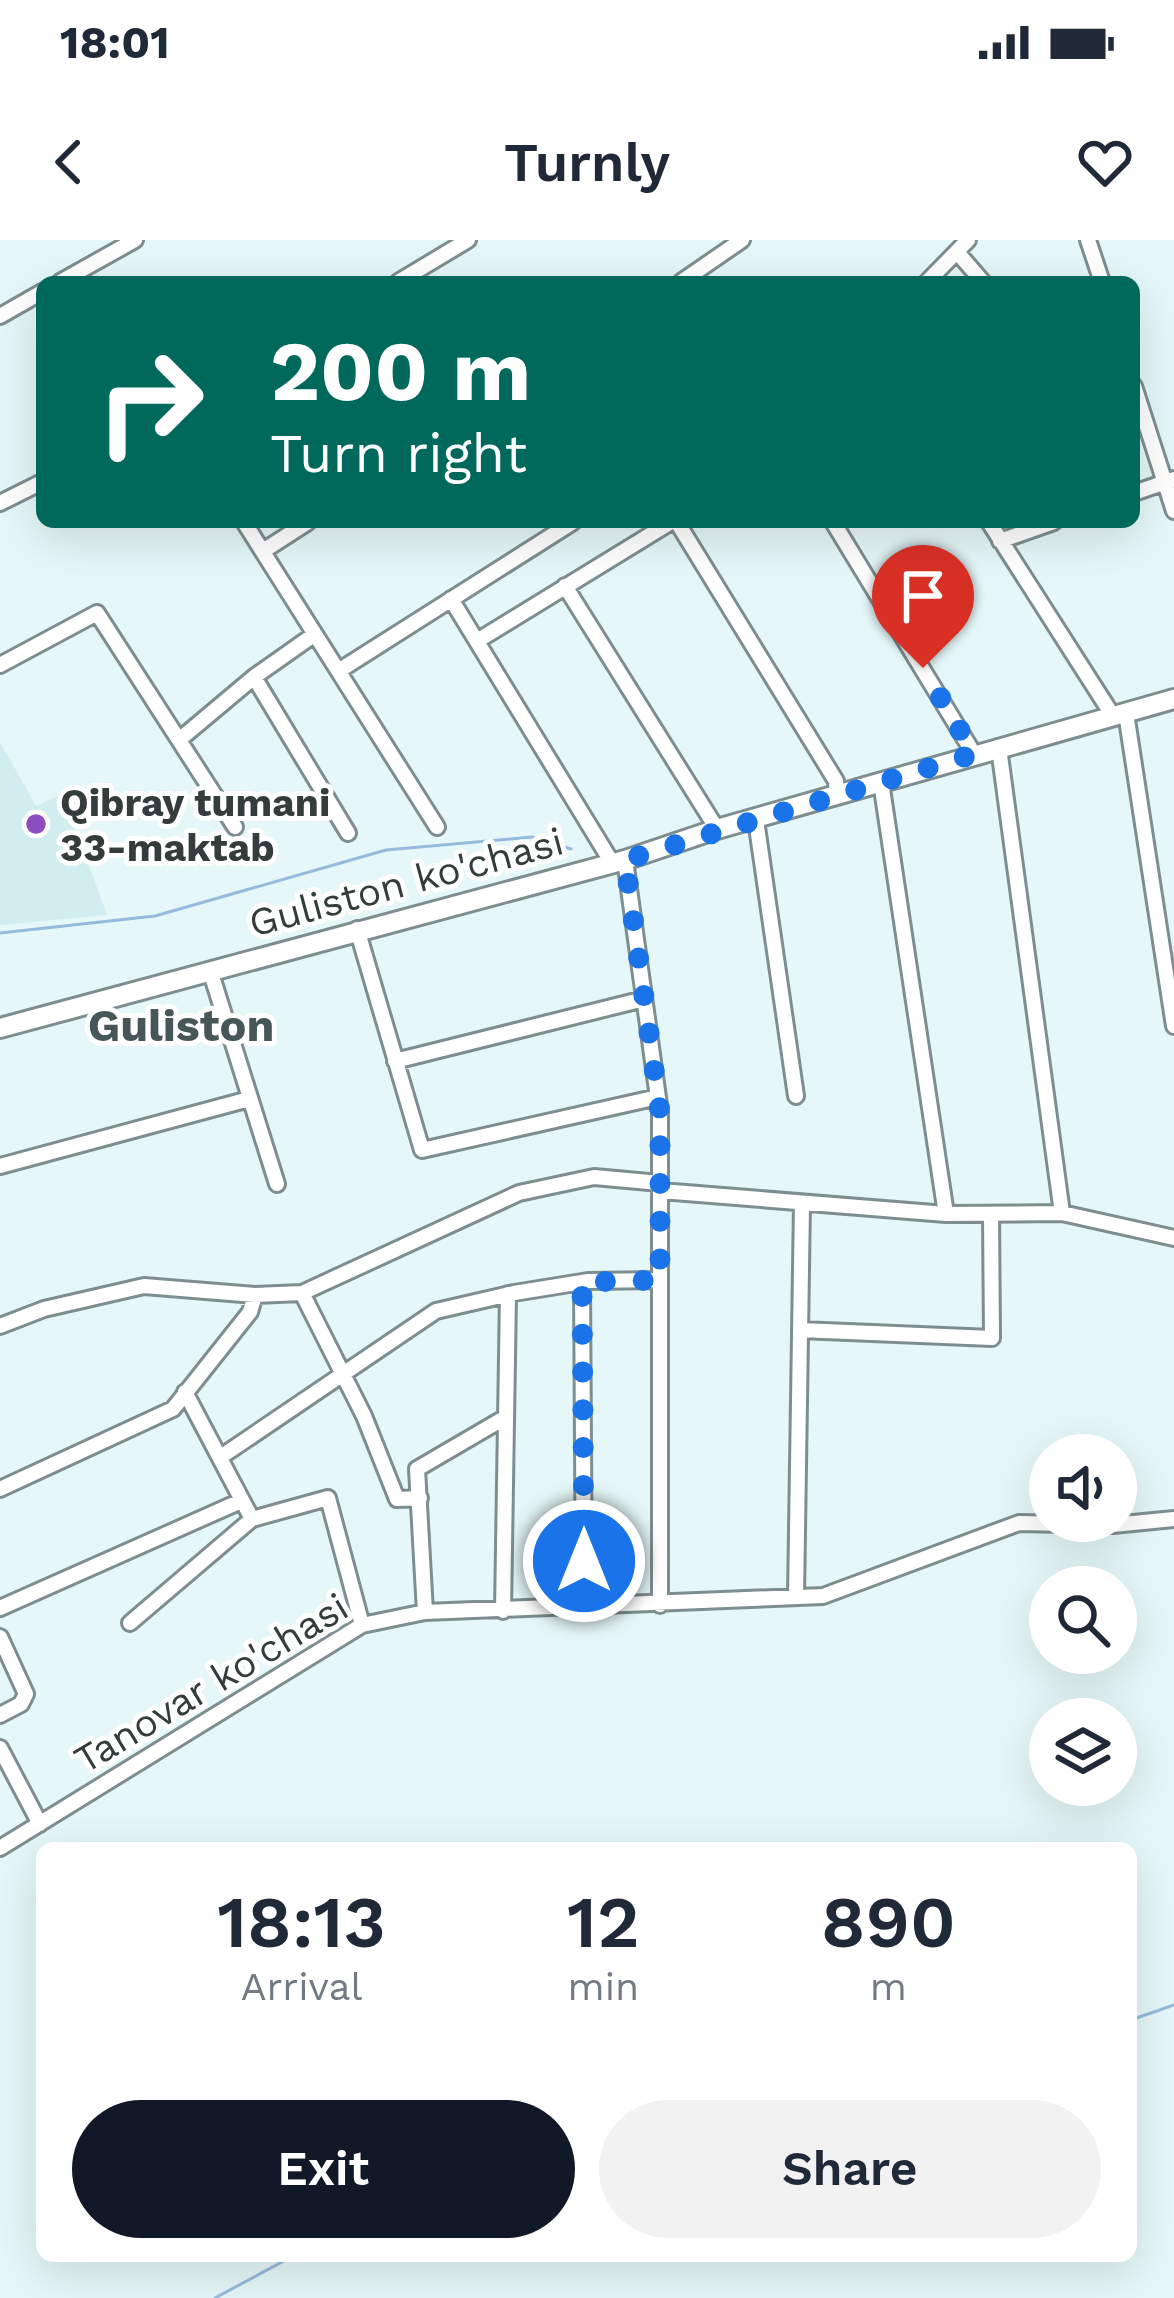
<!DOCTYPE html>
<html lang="en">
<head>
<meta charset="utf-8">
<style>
	:root { --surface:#fff; --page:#f2f2f3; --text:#1f2937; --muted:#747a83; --accent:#111827 }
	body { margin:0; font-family:"Work Sans",sans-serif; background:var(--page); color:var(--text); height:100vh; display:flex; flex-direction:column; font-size:45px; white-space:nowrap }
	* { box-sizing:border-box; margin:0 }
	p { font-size:39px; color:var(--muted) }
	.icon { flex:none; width:66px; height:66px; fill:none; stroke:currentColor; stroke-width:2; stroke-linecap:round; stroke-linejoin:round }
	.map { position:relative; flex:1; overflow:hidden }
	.side { position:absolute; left:36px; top:1602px; width:1101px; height:420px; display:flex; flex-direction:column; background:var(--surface); border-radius:18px; box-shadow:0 12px 48px #0002 }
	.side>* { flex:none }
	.guide { position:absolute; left:36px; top:36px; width:1104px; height:252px; border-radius:18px; box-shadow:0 12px 48px #0002; background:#00695c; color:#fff; overflow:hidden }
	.fabs { position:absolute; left:1029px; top:1194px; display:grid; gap:24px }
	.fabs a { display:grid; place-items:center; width:108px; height:108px; border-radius:50%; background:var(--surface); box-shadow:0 12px 48px #0002; font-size:60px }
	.pin { position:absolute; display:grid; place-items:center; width:102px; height:102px; color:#fff; margin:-123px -51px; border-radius:50% 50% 50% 0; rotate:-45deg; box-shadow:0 0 12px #0007 }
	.pin .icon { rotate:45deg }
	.me { position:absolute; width:132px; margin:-66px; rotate:0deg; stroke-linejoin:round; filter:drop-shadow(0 0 9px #0008) }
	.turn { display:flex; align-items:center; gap:42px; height:252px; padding:0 36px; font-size:54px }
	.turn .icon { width:156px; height:156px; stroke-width:2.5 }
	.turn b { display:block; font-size:84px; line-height:102px }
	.eta { display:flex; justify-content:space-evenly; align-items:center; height:204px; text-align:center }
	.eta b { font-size:72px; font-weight:600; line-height:84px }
	.cta { display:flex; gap:24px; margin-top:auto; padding:24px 36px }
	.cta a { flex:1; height:138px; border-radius:72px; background:var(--accent); color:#fff; font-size:48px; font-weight:600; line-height:138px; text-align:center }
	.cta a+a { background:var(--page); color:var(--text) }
	.status { display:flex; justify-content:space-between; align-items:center; height:84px; padding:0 60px; background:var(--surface); direction:ltr }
	.status svg { height:33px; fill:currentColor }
	header { display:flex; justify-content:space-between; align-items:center; height:156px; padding:0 36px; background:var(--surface); font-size:54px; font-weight:600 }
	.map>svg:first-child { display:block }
	.built { fill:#d2edef }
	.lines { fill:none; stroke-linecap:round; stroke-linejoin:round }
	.stream { stroke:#95bbdc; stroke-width:3 }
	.minor-casing { stroke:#7e8e90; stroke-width:20 }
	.major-casing { stroke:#7e8e90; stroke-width:24 }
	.minor { stroke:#fff; stroke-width:14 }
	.major { stroke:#fff; stroke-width:18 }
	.route { stroke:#1a73e8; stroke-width:21; stroke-dasharray:0 37.8 }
	.poi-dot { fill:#8e4cc1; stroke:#fff; stroke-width:4.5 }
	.labels { text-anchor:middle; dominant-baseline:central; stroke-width:10; stroke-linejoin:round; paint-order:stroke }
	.poi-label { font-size:39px; font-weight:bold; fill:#353c3c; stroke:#fff; text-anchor:start }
	.street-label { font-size:39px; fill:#353c3c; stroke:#fff }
	.quarter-label { font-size:45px; font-weight:bold; fill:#475657; stroke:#fff }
</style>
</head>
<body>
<div class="status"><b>18:01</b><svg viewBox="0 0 49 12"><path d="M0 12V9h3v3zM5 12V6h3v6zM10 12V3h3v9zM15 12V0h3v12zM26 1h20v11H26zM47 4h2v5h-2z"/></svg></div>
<header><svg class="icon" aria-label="back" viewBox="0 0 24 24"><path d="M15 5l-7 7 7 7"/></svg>Turnly<svg class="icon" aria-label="heart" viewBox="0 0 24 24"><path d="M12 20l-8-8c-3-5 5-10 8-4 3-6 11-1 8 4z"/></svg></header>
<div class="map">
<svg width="1174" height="2058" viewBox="0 0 1174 2058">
	<rect width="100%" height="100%" fill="#e5f7f8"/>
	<path class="built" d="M0 502 36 566 58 556 80 601 107 675 0 685Z"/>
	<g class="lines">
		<path class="stream" d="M0 693 155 676 386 610 532 597 571 609
			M1131 1780 1174 1765
			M215 2058 293 2016"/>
		<g class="minor-casing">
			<path id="minor" d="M1088 0 1102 42
				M957 12 983 42
				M60 42 135 0
				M398 42 468 0
				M681 42 742 0
				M927 42 968 0
				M0 76 42 52
				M1134 146 1174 271
				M1134 253 1174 239
				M0 263 42 242
				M244 282 437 587
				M677 282 836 541 837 556
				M833 282 974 514
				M989 282 1113 476
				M1000 301 1054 282
				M263 311 308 282
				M565 346 717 589
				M451 359 611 621
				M477 401 671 282
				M0 425 97 373 235 587
				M340 430 573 282
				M254 437 348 593
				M1126 473 1174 786
				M179 500 254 437 315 394
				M999 508 1062 973
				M881 542 946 974
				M756 580 796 856
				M625 620 660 872V1365
				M357 689 422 910 658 857
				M210 730 277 944
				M395 821 644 759
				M0 926 249 859
				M661 951 946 974 1062 973 1174 998
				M582 1042 584 1367
				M302 1053 364 1176 397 1259 420 1258
				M0 1086 44 1069 144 1046 255 1055 302 1053 519 953 594 937 660 943
				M800 1090 992 1098 991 974
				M185 1152 252 1279
				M222 1216 436 1071 514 1053 588 1041 660 1040
				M0 1249 173 1169 250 1072 255 1055
				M796 1357 802 964
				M0 1368 241 1261
				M503 1371 508 1054
				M425 1372 417 1229 506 1177
				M130 1383 252 1279 328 1258 362 1385
				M0 1397 26 1454 21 1464 0 1475
				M0 1508 40 1584
				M0 1608 362 1385 425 1372 823 1356 1019 1283 1113 1285 1174 1279"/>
		</g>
		<g class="major-casing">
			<path id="major" d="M0 788 625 620 717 589 1174 459"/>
		</g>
		<use href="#minor" class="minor"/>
		<use href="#major" class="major"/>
	</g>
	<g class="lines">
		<path class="route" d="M584 1321 582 1042 660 1040V872L625 620 974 514 923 428"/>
	</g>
	<circle class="poi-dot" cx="36" cy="584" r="12"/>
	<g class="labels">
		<g class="poi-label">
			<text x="60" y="562">Qibray tumani<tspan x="60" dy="45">33-maktab</tspan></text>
		</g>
		<g class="street-label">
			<text transform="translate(406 642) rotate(-15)">Guliston ko'chasi</text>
			<text transform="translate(211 1443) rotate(-31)">Tanovar ko'chasi</text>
		</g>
		<g class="quarter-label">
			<text x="181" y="785">Guliston</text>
		</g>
	</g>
</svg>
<div class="fabs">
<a><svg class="icon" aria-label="sound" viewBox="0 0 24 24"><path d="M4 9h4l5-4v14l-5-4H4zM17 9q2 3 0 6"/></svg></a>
<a><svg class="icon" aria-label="search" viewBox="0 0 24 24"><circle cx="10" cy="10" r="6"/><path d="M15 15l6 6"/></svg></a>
<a><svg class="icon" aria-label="layers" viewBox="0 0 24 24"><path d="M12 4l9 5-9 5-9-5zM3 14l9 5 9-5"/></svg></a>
</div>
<div class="pin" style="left:923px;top:428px;background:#d93025"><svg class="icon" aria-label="arrive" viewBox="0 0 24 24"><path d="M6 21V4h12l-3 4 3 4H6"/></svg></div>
<svg class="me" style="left:584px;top:1321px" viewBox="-20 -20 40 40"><circle r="17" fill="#1a73e8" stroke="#fff" stroke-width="3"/><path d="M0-11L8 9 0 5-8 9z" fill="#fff"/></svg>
<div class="guide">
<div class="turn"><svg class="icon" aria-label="right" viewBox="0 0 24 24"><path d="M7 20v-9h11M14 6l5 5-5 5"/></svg><div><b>200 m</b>Turn right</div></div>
</div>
<section class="side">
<div class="eta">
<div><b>18:13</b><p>Arrival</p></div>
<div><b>12</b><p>min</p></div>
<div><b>890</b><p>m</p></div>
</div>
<div class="cta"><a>Exit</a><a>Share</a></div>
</section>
</div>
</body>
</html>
